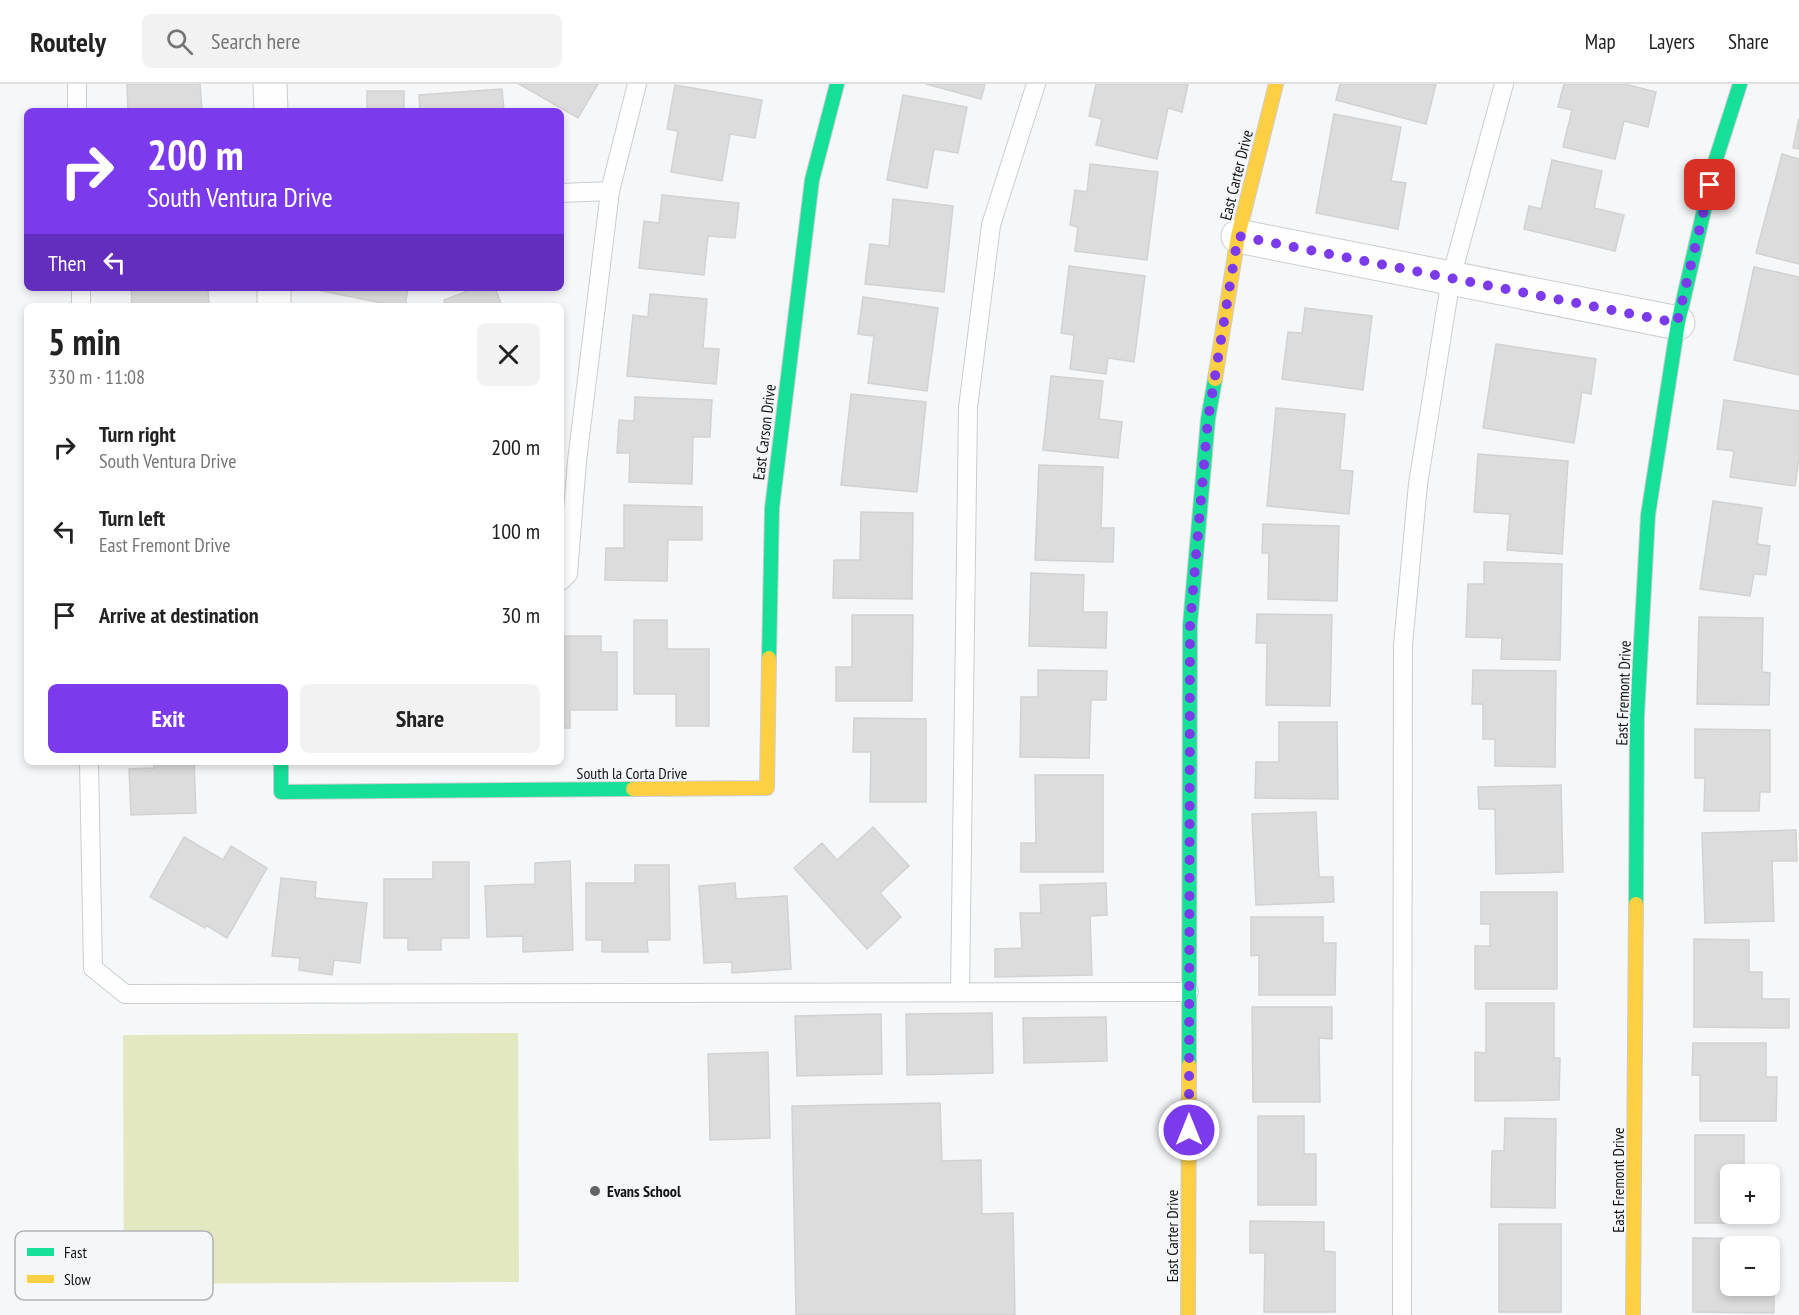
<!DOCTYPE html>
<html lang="en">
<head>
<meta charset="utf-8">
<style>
	:root { --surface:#fff; --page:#f2f2f2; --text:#222; --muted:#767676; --line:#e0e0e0; --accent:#7c3aed }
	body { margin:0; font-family:"PT Sans Narrow",sans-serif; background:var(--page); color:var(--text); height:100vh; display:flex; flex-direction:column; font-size:22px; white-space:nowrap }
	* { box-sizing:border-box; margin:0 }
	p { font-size:20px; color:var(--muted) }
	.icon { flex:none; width:33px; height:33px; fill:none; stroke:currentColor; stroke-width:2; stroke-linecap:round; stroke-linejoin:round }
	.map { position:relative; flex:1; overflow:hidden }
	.panel { position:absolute; left:24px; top:219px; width:540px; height:462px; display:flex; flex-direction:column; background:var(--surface); border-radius:9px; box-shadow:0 3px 9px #0003 }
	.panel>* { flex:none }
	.top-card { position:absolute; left:24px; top:24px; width:540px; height:183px; border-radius:9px; box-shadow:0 3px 9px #0003; background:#7c3aed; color:#fff; overflow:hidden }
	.buttons { position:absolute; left:1720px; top:1080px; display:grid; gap:12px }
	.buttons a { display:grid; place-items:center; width:60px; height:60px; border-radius:9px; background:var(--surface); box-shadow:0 3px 9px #0003; font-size:30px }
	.pin { position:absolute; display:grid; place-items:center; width:51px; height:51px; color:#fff; margin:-26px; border-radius:12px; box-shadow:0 3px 9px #0006 }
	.me { position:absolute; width:66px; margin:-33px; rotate:0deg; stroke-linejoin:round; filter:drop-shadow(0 0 4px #0008) }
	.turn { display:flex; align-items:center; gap:21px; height:126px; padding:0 24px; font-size:27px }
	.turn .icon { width:78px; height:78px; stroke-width:2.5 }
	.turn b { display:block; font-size:42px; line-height:51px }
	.then { display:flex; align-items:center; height:57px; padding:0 24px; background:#0003; gap:12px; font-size:22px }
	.round { display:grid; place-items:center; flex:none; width:63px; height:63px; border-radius:9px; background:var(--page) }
	.headline { display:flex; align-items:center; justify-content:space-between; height:102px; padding:0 24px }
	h1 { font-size:36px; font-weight:700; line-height:45px }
	.primary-button { display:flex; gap:12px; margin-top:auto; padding:12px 24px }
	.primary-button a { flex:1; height:69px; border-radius:9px; background:var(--accent); color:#fff; font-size:24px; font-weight:700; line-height:69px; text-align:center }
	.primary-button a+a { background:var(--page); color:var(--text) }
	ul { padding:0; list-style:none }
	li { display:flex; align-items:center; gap:18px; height:84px; padding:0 24px }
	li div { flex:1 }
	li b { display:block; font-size:22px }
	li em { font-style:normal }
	header { display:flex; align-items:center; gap:36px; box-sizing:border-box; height:84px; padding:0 30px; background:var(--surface); border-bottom:2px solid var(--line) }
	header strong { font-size:28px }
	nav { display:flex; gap:33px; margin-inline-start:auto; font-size:21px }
	.search { width:420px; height:54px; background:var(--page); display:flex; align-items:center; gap:15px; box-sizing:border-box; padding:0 21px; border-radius:9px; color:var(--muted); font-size:22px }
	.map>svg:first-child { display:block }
	.green { fill:#e3e8c1 }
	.building { fill:#dcdcdd; stroke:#d2d2d2; stroke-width:1.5 }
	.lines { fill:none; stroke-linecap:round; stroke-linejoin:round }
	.lane-casing { stroke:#cccdcf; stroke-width:20 }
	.street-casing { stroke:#cccdcf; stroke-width:35 }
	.fast-casing { stroke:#cccdcf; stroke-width:16 }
	.slow-casing { stroke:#cccdcf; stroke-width:16 }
	.lane { stroke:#fefefe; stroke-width:18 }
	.street { stroke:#fefefe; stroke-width:33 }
	.fast { stroke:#16e098; stroke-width:14 }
	.slow { stroke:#ffcf43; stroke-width:14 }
	.route { stroke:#7c3aed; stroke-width:10; stroke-dasharray:0 18 }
	.poi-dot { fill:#616365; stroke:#f4f7fa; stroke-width:2 }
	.labels { text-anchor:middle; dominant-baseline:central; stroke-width:4.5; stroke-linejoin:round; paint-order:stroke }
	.street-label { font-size:16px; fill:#121315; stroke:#f4f7fa }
	.poi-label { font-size:16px; font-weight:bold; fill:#121315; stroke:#f4f7fa; text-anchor:start }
	.key { fill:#f4f7fa; stroke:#b0b3b5; stroke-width:1.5 }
	.key-label { font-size:16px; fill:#121315 }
</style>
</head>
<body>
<header>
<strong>Routely</strong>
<div class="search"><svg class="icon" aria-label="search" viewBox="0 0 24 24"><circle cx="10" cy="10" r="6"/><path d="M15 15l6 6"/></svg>Search here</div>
<nav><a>Map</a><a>Layers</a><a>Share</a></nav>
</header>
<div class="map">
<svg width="1799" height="1231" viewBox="0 0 1799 1231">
	<rect width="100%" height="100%" fill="#f5f7f9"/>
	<path class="green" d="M518 949 519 1198 124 1200 123 951Z"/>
	<path class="building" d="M127 0H200L202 27H128Z
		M519 0H598L578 34Z
		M926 0H985L981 15Z
		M1096 0H1188L1182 28 1168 24 1157 75 1096 61 1102 35 1089 32Z
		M1340 0H1436L1426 40 1336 16Z
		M1564 0H1625L1656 8 1648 43 1624 37 1615 75 1563 63 1572 26 1558 23Z
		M675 1 762 16 755 54 730 50 722 97 671 88 678 47 667 45Z
		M502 5 504 27H420L419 11Z
		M367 7H404V27H367Z
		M903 11 967 23 958 69 934 65 927 104 887 96Z
		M1334 30 1401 43 1391 97 1406 99 1398 145 1316 129Z
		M1799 34V65L1793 64Z
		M1782 70 1799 75V180L1756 169Z
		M1552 76 1602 87 1594 124 1624 131 1615 167 1524 145 1529 122 1541 125Z
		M1090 80 1158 88 1147 176 1075 167 1078 143 1070 141 1075 106 1087 108Z
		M662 111 739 119 735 154 708 152 704 191 639 184 644 137 659 139Z
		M893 115 953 122 944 208 865 200 870 160 889 162Z
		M1069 182 1145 192 1134 278 1108 274 1106 290 1070 285 1074 251 1061 249Z
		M1754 183 1799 193V291L1734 276Z
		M131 204H208L209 222H132Z
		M321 204H408L405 222H397L321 207Z
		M476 204H495L502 222H446L444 216Z
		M650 210 707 215 703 264 719 265 716 300 627 292 633 231 648 233Z
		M863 213 938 224 927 307 868 299 874 252 858 250Z
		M1305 224 1372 232 1363 306 1282 295 1288 248 1302 249Z
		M1496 260 1596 275 1591 310 1582 308 1574 359 1483 344Z
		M1051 292 1103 297 1099 335 1122 338 1118 374 1043 366Z
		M851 310 926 318 917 408 841 401Z
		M635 313 712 316 710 353H693L692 400 629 398 630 369H617L619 336 634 337Z
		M1724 316 1799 327V374L1795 402 1730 393 1734 367 1717 365Z
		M1276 324 1345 330 1340 386 1353 387 1349 430 1267 422Z
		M1478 370 1568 377 1562 470 1507 466 1510 430 1474 428Z
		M1039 381 1103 383 1101 444H1114L1113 478 1035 476Z
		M1713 417 1762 424 1757 460 1770 462 1766 491 1754 490 1750 512 1700 505Z
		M624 421 702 423V456H668L667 497 605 496 606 464H624Z
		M861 428 913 429 912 515 833 514 834 476H860Z
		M1263 440 1339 442 1337 517 1268 515 1269 469H1262Z
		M1484 478 1562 480 1560 576 1501 575 1502 554 1466 553 1468 500H1484Z
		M1031 489 1084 491 1083 528H1107L1106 564 1029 562Z
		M1257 530 1332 531 1330 622 1266 621 1267 559H1256Z
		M852 531H913L912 617H836V583H852Z
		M1699 533 1763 534 1762 588 1770 589 1769 621 1697 620Z
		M634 536H667V565H709V642H676V610H634Z
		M561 552H601V568H617V626H570V644H561Z
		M1038 586 1107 587 1106 616H1091L1089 674 1020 673 1021 613H1038Z
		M1473 586 1556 587 1555 683 1495 682V655H1483V620H1472Z
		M854 634 926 635V718H870L871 668H853Z
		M1279 638H1337L1338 715 1255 714 1256 678H1279Z
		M1695 645 1770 646V708H1760L1759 727H1704L1705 694H1695Z
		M154 678H194L196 729 131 731 129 685 154 684Z
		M1035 691H1103V788H1021V759H1036Z
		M1561 701 1563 788 1496 790 1495 725H1479L1478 703Z
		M1316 728 1319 793H1333L1334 818 1256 821 1252 730Z
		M873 743 909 782 880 809 901 833 867 865 794 784 822 759 837 776Z
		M1796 746 1797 777H1772L1774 837 1705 839 1702 749Z
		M184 753 223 776 231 762 267 784 227 854 206 841 205 844 150 813Z
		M570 777 573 866 523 868V852L487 853 485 802 535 800V779Z
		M433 778H469V854H441V866H408V854H384V795H433Z
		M635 781H669L670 856H647L648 868H602V856H586V799H635Z
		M281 794 316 798 315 814 367 819 360 879 334 876 332 891 299 886 300 874 272 872Z
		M735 799 736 815 787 812 791 885 732 889V878L704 879 699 802Z
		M1106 799 1107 831 1090 832 1092 891 995 893V865L1022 864 1020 829H1041L1040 801Z
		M1481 808H1557V905H1475V862H1490V840H1481Z
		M1251 833H1323V859H1336L1335 911H1259V871L1251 872Z
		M1694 855 1749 856V888H1762V915H1789V944L1694 943Z
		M1486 919H1554V974H1560L1559 1016 1475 1017V968L1486 969Z
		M1252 923H1332V955L1319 954 1320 1018H1253Z
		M992 929 993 989 907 991 906 930Z
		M881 930 882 990 797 992 795 932Z
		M1106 933 1107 977 1024 979 1023 934Z
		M1693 959H1766V993H1777L1776 1037H1700V991H1692Z
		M768 968 770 1054 710 1056 708 970Z
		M940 1019 942 1077 981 1076 982 1130 1013 1129 1015 1231H796L792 1022Z
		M1258 1032H1304V1070H1316V1121H1258Z
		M1505 1034 1556 1035 1555 1124 1491 1123 1492 1067H1504Z
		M1695 1051H1744V1081H1754V1090H1731V1130H1734V1139H1695Z
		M1250 1137 1324 1138V1167L1335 1168V1228H1264L1265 1169H1250Z
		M1499 1140H1561V1228H1499Z
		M1693 1154 1761 1155V1162H1731V1202H1770V1192H1774V1229L1693 1228Z"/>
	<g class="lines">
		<g class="lane-casing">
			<path id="lane" d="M77 0V27
				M561 109 610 107
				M81 204V222
				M561 497 568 490 577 377 610 107 637 0
				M89 678 93 884 125 910 1189 908
				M960 907 968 324 991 141 1036 0
				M1402 1231 1403 561 1418 400 1451 194 1504 0"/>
		</g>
		<g class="street-casing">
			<path id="street" d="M270 0 271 27
				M1238 152 1678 239
				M274 204V222"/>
		</g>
		<g class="fast-casing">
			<path id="fast" d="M769 574 772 424 812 96 837 0
				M281 678V708L633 705
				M1636 820 1637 632 1648 431 1678 239 1715 78 1740 0
				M1189 981 1190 541 1208 335 1215 295"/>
		</g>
		<g class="slow-casing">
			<path id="slow" d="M1215 295 1238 152 1276 0
				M633 705 767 704 769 574
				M1188 1231 1189 981
				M1633 1231 1636 820"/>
		</g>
		<use href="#lane" class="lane"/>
		<use href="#street" class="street"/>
		<use href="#fast" class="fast"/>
		<use href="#slow" class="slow"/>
	</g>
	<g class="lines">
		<path class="route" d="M1189 1046 1190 541 1208 335 1238 152 1677 239 1710 101"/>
	</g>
	<circle class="poi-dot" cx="595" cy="1107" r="6"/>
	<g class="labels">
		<g class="street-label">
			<text transform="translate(1236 91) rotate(-76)">East Carter Drive</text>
			<text transform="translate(764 348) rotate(-83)">East Carson Drive</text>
			<text transform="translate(1623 609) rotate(-88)">East Fremont Drive</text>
			<text x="632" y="689">South la Corta Drive</text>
			<text transform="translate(1618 1096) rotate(-90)">East Fremont Drive</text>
			<text transform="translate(1172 1152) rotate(-90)">East Carter Drive</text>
		</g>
		<g class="poi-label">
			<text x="607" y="1107">Evans School</text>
		</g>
	</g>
	<rect x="15" y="1147" width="198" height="69" rx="9" class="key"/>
	<rect x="27" y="1164" width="27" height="8" fill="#16e098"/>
	<rect x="27" y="1191" width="27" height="8" fill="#ffcf43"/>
	<g class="key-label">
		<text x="64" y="1174">Fast</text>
		<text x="64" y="1201">Slow</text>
	</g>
</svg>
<div class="buttons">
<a>+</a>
<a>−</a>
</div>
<div class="pin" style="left:1710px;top:101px;background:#d93025"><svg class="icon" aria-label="arrive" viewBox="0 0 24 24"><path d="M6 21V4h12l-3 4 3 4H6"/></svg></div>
<svg class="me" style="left:1189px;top:1046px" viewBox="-20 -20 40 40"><circle r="17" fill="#7c3aed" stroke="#fff" stroke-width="3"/><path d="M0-11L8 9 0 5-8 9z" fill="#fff"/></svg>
<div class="top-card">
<div class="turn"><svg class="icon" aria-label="right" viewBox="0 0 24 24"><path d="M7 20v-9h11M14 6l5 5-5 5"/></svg><div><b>200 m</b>South Ventura Drive</div></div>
<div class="then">Then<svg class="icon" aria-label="left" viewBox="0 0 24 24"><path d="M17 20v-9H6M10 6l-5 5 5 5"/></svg></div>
</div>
<section class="panel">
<div class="headline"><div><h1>5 min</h1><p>330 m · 11:08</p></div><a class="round"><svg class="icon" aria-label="close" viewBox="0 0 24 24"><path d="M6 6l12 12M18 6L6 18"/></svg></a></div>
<ul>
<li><svg class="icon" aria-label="right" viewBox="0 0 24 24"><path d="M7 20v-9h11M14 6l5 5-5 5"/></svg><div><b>Turn right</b><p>South Ventura Drive</p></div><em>200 m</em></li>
<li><svg class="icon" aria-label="left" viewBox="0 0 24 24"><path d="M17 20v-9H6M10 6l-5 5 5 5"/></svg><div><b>Turn left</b><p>East Fremont Drive</p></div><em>100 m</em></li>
<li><svg class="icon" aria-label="arrive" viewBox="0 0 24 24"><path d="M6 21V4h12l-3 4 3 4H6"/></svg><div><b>Arrive at destination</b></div><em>30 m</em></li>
</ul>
<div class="primary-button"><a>Exit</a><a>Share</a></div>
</section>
</div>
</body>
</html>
